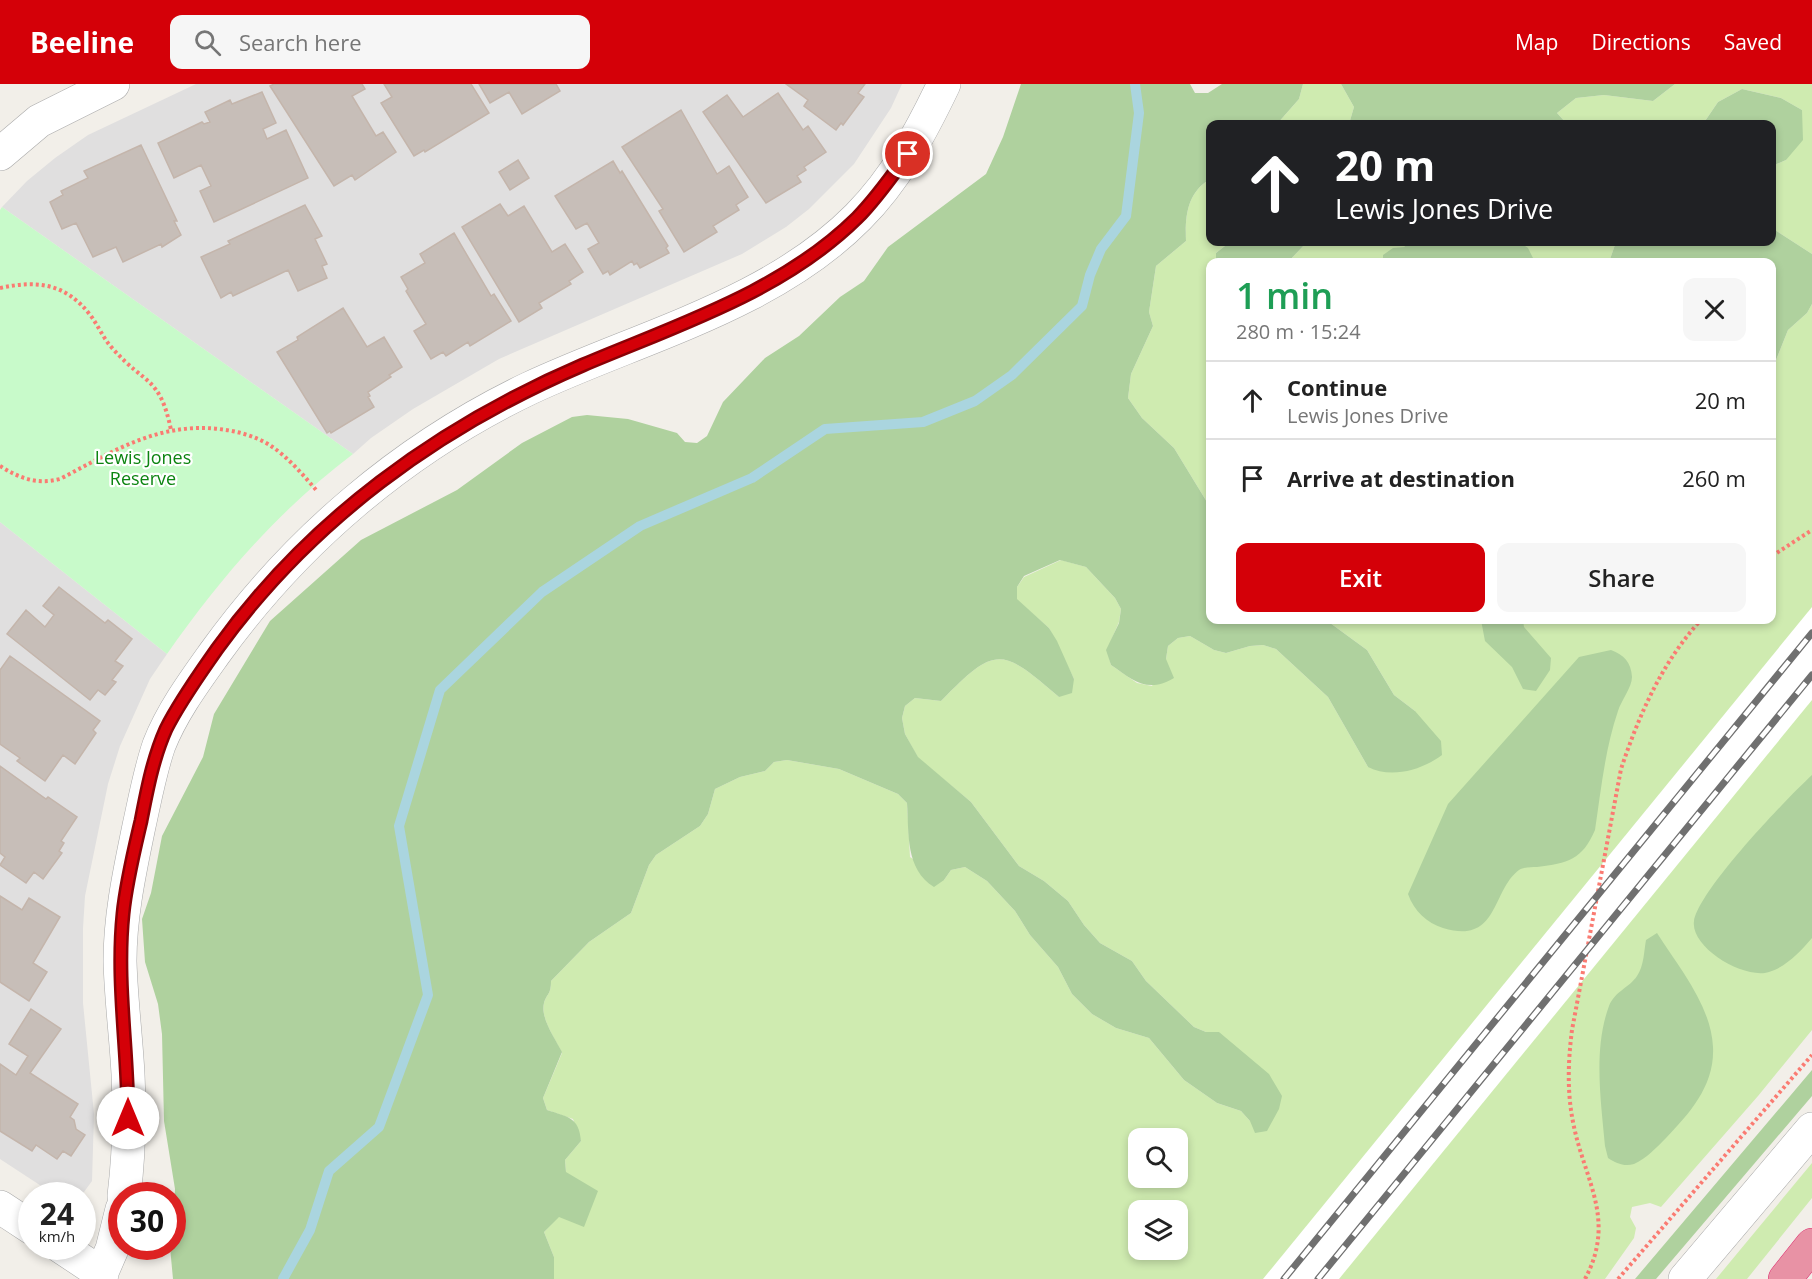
<!DOCTYPE html>
<html lang="en">
<head>
<meta charset="utf-8">
<style>
	:root { --surface:#fff; --page:#f6f6f6; --text:#222; --muted:#767676; --line:#e0e0e0; --accent:#d40008 }
	body { margin:0; font-family:"Open Sans",sans-serif; background:var(--page); color:var(--text); height:100vh; display:flex; flex-direction:column; font-size:22px; white-space:nowrap }
	* { box-sizing:border-box; margin:0 }
	p { font-size:20px; color:var(--muted) }
	.icon { flex:none; width:33px; height:33px; fill:none; stroke:currentColor; stroke-width:2; stroke-linecap:round; stroke-linejoin:round }
	.map { position:relative; flex:1; overflow:hidden }
	.details { position:absolute; left:1206px; top:174px; width:570px; height:366px; display:flex; flex-direction:column; background:var(--surface); border-radius:12px; box-shadow:0 3px 9px #0003 }
	.details>* { flex:none }
	.banner { position:absolute; left:1206px; top:36px; width:570px; height:126px; border-radius:12px; box-shadow:0 3px 9px #0003; background:#202124; color:#fff; overflow:hidden }
	.buttons { position:absolute; left:1128px; top:1044px; display:grid; gap:12px }
	.buttons a { display:grid; place-items:center; width:60px; height:60px; border-radius:12px; background:var(--surface); box-shadow:0 3px 9px #0003; font-size:30px }
	.speed { position:absolute; left:18px; top:1098px; display:flex; gap:12px; font-size:30px; font-weight:700; text-align:center }
	.speed>* { display:grid; place-content:center; width:78px; height:78px; border-radius:50%; background:var(--surface); box-shadow:0 3px 9px #0003; line-height:1 }
	.speed small { font-size:15px; font-weight:400 }
	.speed .limit { border:9px solid #d22; background:#fff; color:#111 }
	.pin { position:absolute; display:grid; place-items:center; width:51px; height:51px; color:#fff; margin:-26px; border:3px solid #fff; border-radius:50%; box-shadow:0 2px 6px #0007 }
	.me { position:absolute; width:66px; margin:-33px; rotate:0deg; stroke-linejoin:round; filter:drop-shadow(0 0 4px #0008) }
	.turn { display:flex; align-items:center; gap:21px; height:126px; padding:0 30px; font-size:27px }
	.turn .icon { width:78px; height:78px; stroke-width:2.5 }
	.turn b { display:block; font-size:42px; line-height:51px }
	.round { display:grid; place-items:center; flex:none; width:63px; height:63px; border-radius:12px; background:var(--page) }
	.overview { display:flex; align-items:center; justify-content:space-between; height:102px; padding:0 30px }
	h1 { font-size:36px; font-weight:600; line-height:45px; color:#1e9e55 }
	.button { display:flex; gap:12px; margin-top:auto; padding:12px 30px }
	.button a { flex:1; height:69px; border-radius:12px; background:var(--accent); color:#fff; font-size:24px; font-weight:600; line-height:69px; text-align:center }
	.button a+a { background:var(--page); color:var(--text) }
	ul { padding:0; list-style:none }
	li { display:flex; align-items:center; gap:18px; height:78px; padding:0 30px; border-top:2px solid var(--line) }
	li div { flex:1 }
	li b { display:block; font-size:22px }
	li em { font-style:normal }
	header { display:flex; align-items:center; gap:36px; box-sizing:border-box; height:84px; padding:0 30px; background:var(--accent); color:#fff }
	header strong { font-size:28px }
	nav { display:flex; gap:33px; margin-inline-start:auto; font-size:21px }
	.search { width:420px; height:54px; background:var(--page); display:flex; align-items:center; gap:15px; box-sizing:border-box; padding:0 21px; border-radius:12px; color:var(--muted); font-size:22px }
	.map>svg:first-child { display:block }
	.residential { fill:#e0dfdf }
	.grass { fill:#cfebb0; fill-rule:evenodd }
	.forest { fill:#afd19e }
	.park { fill:#c8faca }
	.pier { fill:#fff }
	.lines { fill:none; stroke-linecap:round; stroke-linejoin:round }
	.stream { stroke:#aad5df; stroke-width:10 }
	.building { fill:#c7beb8; stroke:#c4b5ab; stroke-width:1.5 }
	.minor-casing { stroke:#a9a9a9; stroke-width:34 }
	.highway-casing { stroke:#dc2a6e; stroke-width:34 }
	.path { stroke:#fa7b72; stroke-width:4; stroke-dasharray:3 3; stroke-linecap:butt }
	.minor { stroke:#fff; stroke-width:33 }
	.highway { stroke:#e892a5; stroke-width:33 }
	.rail-casing { stroke:#707070; stroke-width:7 }
	.rail { stroke:#fff; stroke-width:4.5; stroke-dasharray:14; stroke-linecap:butt }
	.route-casing { stroke:#8a0005; stroke-width:15 }
	.route { stroke:#d40008; stroke-width:10 }
	.labels { text-anchor:middle; dominant-baseline:central; stroke-width:4.5; stroke-linejoin:round; paint-order:stroke }
	.park-label { font-size:18px; fill:#0c8411; stroke:#fff }
</style>
</head>
<body>
<header>
<strong>Beeline</strong>
<div class="search"><svg class="icon" aria-label="search" viewBox="0 0 24 24"><circle cx="10" cy="10" r="6"/><path d="M15 15l6 6"/></svg>Search here</div>
<nav><a>Map</a><a>Directions</a><a>Saved</a></nav>
</header>
<div class="map">
<svg width="1812" height="1195" viewBox="0 0 1812 1195">
	<rect width="100%" height="100%" fill="#f2efe9"/>
	<path class="residential" d="M196 0H902L891 24 854 80 809 125 786 143 742 170 499 275 413 325 371 354 353 370 2 123 27 97 55 74 88 51Z
		M0 438 167 570 150 595 120 662 108 700 85 812 83 844V919L94 1030 92 1097 84 1108 76 1111H55L0 1075Z"/>
	<path class="grass" d="M1303 0H1341L1354 23 1349 40H1277L1299 15Z
		M1675 0H1812V170L1772 144V82L1786 76 1802 26 1781 14 1742 5 1718 18 1703 40H1567L1557 29 1576 14 1604 11 1653 17Z
		M1210 95V158H1230L1216 169V178H1210V423L1174 364 1142 334 1128 314 1131 290 1153 242 1149 228 1156 182 1186 157C1185 132 1187 109 1210 95Z
		M1307 158H1616L1609 178H1288Z
		M1812 220V946L1758 1012 1661 1123 1650 1119 1632 1123 1630 1133 1636 1144 1634 1154 1605 1195H554V1173L544 1148 559 1132 566 1088 565 1076 581 1057 573 1035 547 1026 543 1014 562 969C556 956 540 934 544 919 547 909 551 911 551 897L589 858 631 829 649 781 656 771 700 742 708 730 715 705 740 693 765 687 774 678 787 676 839 685 898 710 907 719 910 773 944 796 951 786 965 783 987 797 1015 827 1030 851 1058 883 1072 910 1092 930 1116 944 1149 954 1184 996 1217 1019 1241 1027 1250 1037 1219 948H1206L1194 943 1146 897 1132 877 1100 859 1084 841 1068 817 1044 797 1019 782 971 718 918 674 905 650 902 634 905 622 915 614 941 617C996 561 1001 563 1059 613L1074 595 1049 544 1017 516V503L1024 493 1061 476 1086 483 1115 514 1121 525 1119 538 1107 566 1111 581 1137 599 1152 602 1166 575 1168 562 1178 554 1190 552 1214 566 1226 569 1250 562 1263 561 1276 565 1328 613 1368 683 1415 627 1394 611 1367 566 1326 536H1772V286L1788 246 1807 229ZM1138 1054H1178V1094H1138ZM1138 1126H1178V1166H1138Z
		M1812 1079V1114L1747 1195H1716Z"/>
	<path class="forest" d="M1021 0H1190L1195 9H1208L1222 0H1303L1299 15 1277 40H1210V95C1187 109 1185 132 1186 157L1156 182 1149 228 1153 242 1131 290 1128 314 1142 334 1174 364 1210 423V536H1326L1367 566 1394 611 1415 627 1441 657 1442 671C1422 686 1391 695 1368 683L1328 613 1276 565 1263 561 1250 562 1226 569 1214 566 1190 552 1178 554 1168 562 1166 575 1174 594C1147 610 1133 596 1111 581L1106 566 1119 539 1121 525 1115 514 1086 483 1060 476 1024 492 1017 503V515L1049 544 1057 557 1074 595 1072 609 1059 613C1001 563 996 561 941 617L915 614 905 622 902 634 905 650 918 673 971 718 1019 782 1044 797 1068 817 1084 841 1100 859 1132 877 1146 897 1194 943 1206 948H1219L1269 990 1282 1012 1279 1025 1267 1047 1255 1049 1250 1037 1241 1027 1217 1019 1184 996 1149 954 1116 944 1092 930 1072 910 1058 883 1030 851 1015 827 987 797 965 783 951 786 944 796 934 803C905 785 909 749 907 719L898 710 839 685 787 676 774 678 765 687 740 693 715 705 708 730 700 742 656 771 649 781 631 829 589 858 551 897C551 911 547 909 544 919 540 934 556 956 562 968L543 1014 547 1026C568 1033 579 1033 581 1057L565 1076 566 1088 598 1107 584 1143 559 1133 544 1148 554 1173V1195H173L170 1163 172 1162 175 1105 164 1037 162 950 158 920 145 878 142 835 151 809 162 752 203 673 214 630 270 537 361 456 457 406 522 359 572 333 587 331 628 335 677 349 685 358 697 359 707 352 723 318 765 274 799 252 840 213 864 197 888 163 986 90 1003 53Z
		M1341 0H1675L1653 17 1604 11 1576 14 1557 29 1567 40H1349L1354 23Z
		M1742 5 1781 14 1802 26 1803 56 1786 76 1772 82V40H1703L1718 18Z
		M1772 144 1812 170V220L1807 229 1788 246 1772 286V178H1609L1616 158H1772Z
		M1230 158H1307L1288 178H1216V169Z
		M1402 158H1474L1493 160 1519 158 1528 164 1535 178H1383V171L1393 164 1405 163Z
		M1481 536H1523L1524 543 1551 574 1550 586 1536 607 1523 605 1512 583 1485 557Z
		M1611 566C1624 571 1631 578 1632 593 1632 603 1621 617 1618 627 1605 665 1601 706 1595 746 1582 776 1568 779 1537 783 1531 783 1524 783 1519 786 1491 807 1499 861 1443 844 1427 839 1414 827 1408 810L1448 720 1579 573Z
		M1812 691V854C1801 867 1786 883 1769 888 1745 896 1690 864 1694 837 1699 806 1786 715 1812 691Z
		M1657 849C1679 884 1711 921 1713 963 1715 1001 1690 1029 1666 1054 1657 1063 1646 1075 1634 1080 1624 1083 1616 1079 1608 1074L1605 1062C1601 1017 1593 965 1609 922 1615 907 1629 904 1637 892 1644 882 1644 867 1646 856Z
		M1812 986V1012L1656 1195H1635Z"/>
	<path class="park" d="M2 123 353 370C278 427 221 493 167 570L0 438V126Z"/>
	<path class="pier" d="M1812 523V616L1339 1195H1263Z"/>
	<g class="lines">
		<path class="stream" d="M283 1195 310 1146 329 1087 379 1043 428 911 399 742 440 606 542 508 640 442 752 394 825 345 923 338 975 317 1012 291 1082 222 1090 191 1101 165 1126 132 1139 29 1135 0"/>
	</g>
	<path class="building" d="M274 0H362L365 5 352 12 376 52 383 48 396 68 355 96 352 91 334 102 270 2Z
		M384 0H471L489 29 425 68 424 66 414 72 381 19 392 13Z
		M479 0H556L560 7 522 30 509 8 490 19Z
		M786 0H865L858 9 864 13 843 41 841 39 836 46 804 22 808 16Z
		M262 8 276 39 263 45 267 55 286 46 308 94 214 138 200 107 211 102 201 81 174 94 158 59 202 38 204 40 210 38 205 28 230 16 232 20Z
		M778 9 803 46 808 42 826 68 804 83 806 86 797 92 801 98 766 119 703 28 727 11 743 33Z
		M681 26 717 90 729 82 748 113 736 121 739 126 713 142 717 148 684 168 659 127 663 125 622 63Z
		M141 61 177 137H174L181 151 162 163 161 160 123 178 116 163 93 173 76 139 62 145 50 118 63 111 61 107 88 94 84 87Z
		M518 76 529 94 510 106 499 88Z
		M613 77 620 89 622 87 668 162 666 164 669 169 640 184 637 179 634 181 632 177 610 191 608 187 603 190 588 165 599 159 587 139 576 145 555 112Z
		M500 120 508 132 524 122 552 168 565 160 583 188 569 197 571 200 539 219 542 224 519 238 462 143Z
		M305 121 322 152 315 155 327 180 322 182 327 194 298 207 288 186 233 212 231 208 221 214 201 173 230 160 228 157Z
		M454 149 491 212 494 210 511 237 470 262 468 258 446 272 443 268 431 275 414 247 426 240 406 207 408 205 401 193 425 179 420 170Z
		M343 224 367 263 384 253 402 283 389 291 391 293 368 308 370 312 368 313 374 323 331 349 330 347 327 349 277 268 298 256 297 253Z
		M59 503 105 539 108 536 132 555 115 577 123 582 112 596 116 598 105 611 98 606 90 616 7 550 26 526 45 543 54 531 43 522Z
		M10 572 100 637 93 646 96 649 75 680 63 671 45 697 17 677 20 674 0 660V586Z
		M0 682 46 715 48 713 77 733 61 757 64 759 59 767 62 769 43 795 34 788 26 799 0 781 5 773 0 769Z
		M0 812 22 826 29 814 60 833 33 879 47 888 29 917 0 898Z
		M31 925 61 945 30 989 78 1020 70 1033 74 1036 76 1045 85 1051 71 1072 63 1067 57 1075 36 1061 32 1067 0 1047V980L16 991 28 972 9 960Z"/>
	<g class="lines">
		<g class="minor-casing">
			<path id="minor" d="M0 70 39 37 113 0
				M124 1112C129 1071 130 1031 128 990 126 952 121 915 120 877 120 831 130 786 139 742 145 715 150 687 159 661 172 628 194 598 214 570 295 457 404 364 530 304 639 253 771 221 858 133 896 95 921 48 944 0
				M0 1123 32 1144
				M60 1162 102 1190
				M99 1195 112 1165 122 1125
				M1685 1195 1812 1045"/>
		</g>
		<g class="highway-casing">
			<path id="highway" d="M1785 1195 1812 1161"/>
		</g>
		<path class="path" d="M0 204C37 196 66 199 91 232 99 243 104 256 114 266 145 301 160 292 171 346
			M0 382C19 394 37 401 60 395 112 368 158 338 219 345 237 347 256 352 271 362 288 373 304 392 317 407
			M1772 472 1812 446
			M1585 1195C1617 1135 1584 1096 1573 1038 1567 1008 1568 977 1572 946L1621 685C1639 631 1662 578 1701 536
			M1618 1195 1812 971"/>
		<use href="#minor" class="minor"/>
		<use href="#highway" class="highway"/>
		<g class="rail-casing">
			<path id="rail" d="M1284 1195 1812 549
				M1318 1195 1812 591"/>
		</g>
		<use href="#rail" class="rail"/>
	</g>
	<g class="lines">
		<g class="route-casing">
			<path id="route" d="M128 1034C128 966 116 898 123 830 126 799 134 767 141 737 147 706 153 674 166 645 180 617 199 591 217 565 310 436 438 343 583 281 677 241 782 208 857 134 876 115 892 92 908 70"/>
		</g>
		<use href="#route" class="route"/>
	</g>
	<g class="labels">
		<g class="park-label">
			<text x="143" y="373">Lewis Jones<tspan x="143" dy="21">Reserve</tspan></text>
		</g>
	</g>
</svg>
<div class="buttons">
<a><svg class="icon" aria-label="search" viewBox="0 0 24 24"><circle cx="10" cy="10" r="6"/><path d="M15 15l6 6"/></svg></a>
<a><svg class="icon" aria-label="layers" viewBox="0 0 24 24"><path d="M12 4l9 5-9 5-9-5zM3 14l9 5 9-5"/></svg></a>
</div>
<div class="speed"><div>24<small>km/h</small></div><div class="limit">30</div></div>
<div class="pin" style="left:908px;top:70px;background:#d93025"><svg class="icon" aria-label="arrive" viewBox="0 0 24 24"><path d="M6 21V4h12l-3 4 3 4H6"/></svg></div>
<svg class="me" style="left:128px;top:1034px" viewBox="-20 -20 40 40"><circle r="19" fill="#fff"/><path d="M0-13L10 11 0 6-10 11z" fill="#d40008"/></svg>
<div class="banner">
<div class="turn"><svg class="icon" aria-label="ahead" viewBox="0 0 24 24"><path d="M12 20V5M6 11l6-6 6 6"/></svg><div><b>20 m</b>Lewis Jones Drive</div></div>
</div>
<section class="details">
<div class="overview"><div><h1>1 min</h1><p>280 m · 15:24</p></div><a class="round"><svg class="icon" aria-label="close" viewBox="0 0 24 24"><path d="M6 6l12 12M18 6L6 18"/></svg></a></div>
<ul>
<li><svg class="icon" aria-label="ahead" viewBox="0 0 24 24"><path d="M12 20V5M6 11l6-6 6 6"/></svg><div><b>Continue</b><p>Lewis Jones Drive</p></div><em>20 m</em></li>
<li><svg class="icon" aria-label="arrive" viewBox="0 0 24 24"><path d="M6 21V4h12l-3 4 3 4H6"/></svg><div><b>Arrive at destination</b></div><em>260 m</em></li>
</ul>
<div class="button"><a>Exit</a><a>Share</a></div>
</section>
</div>
</body>
</html>
